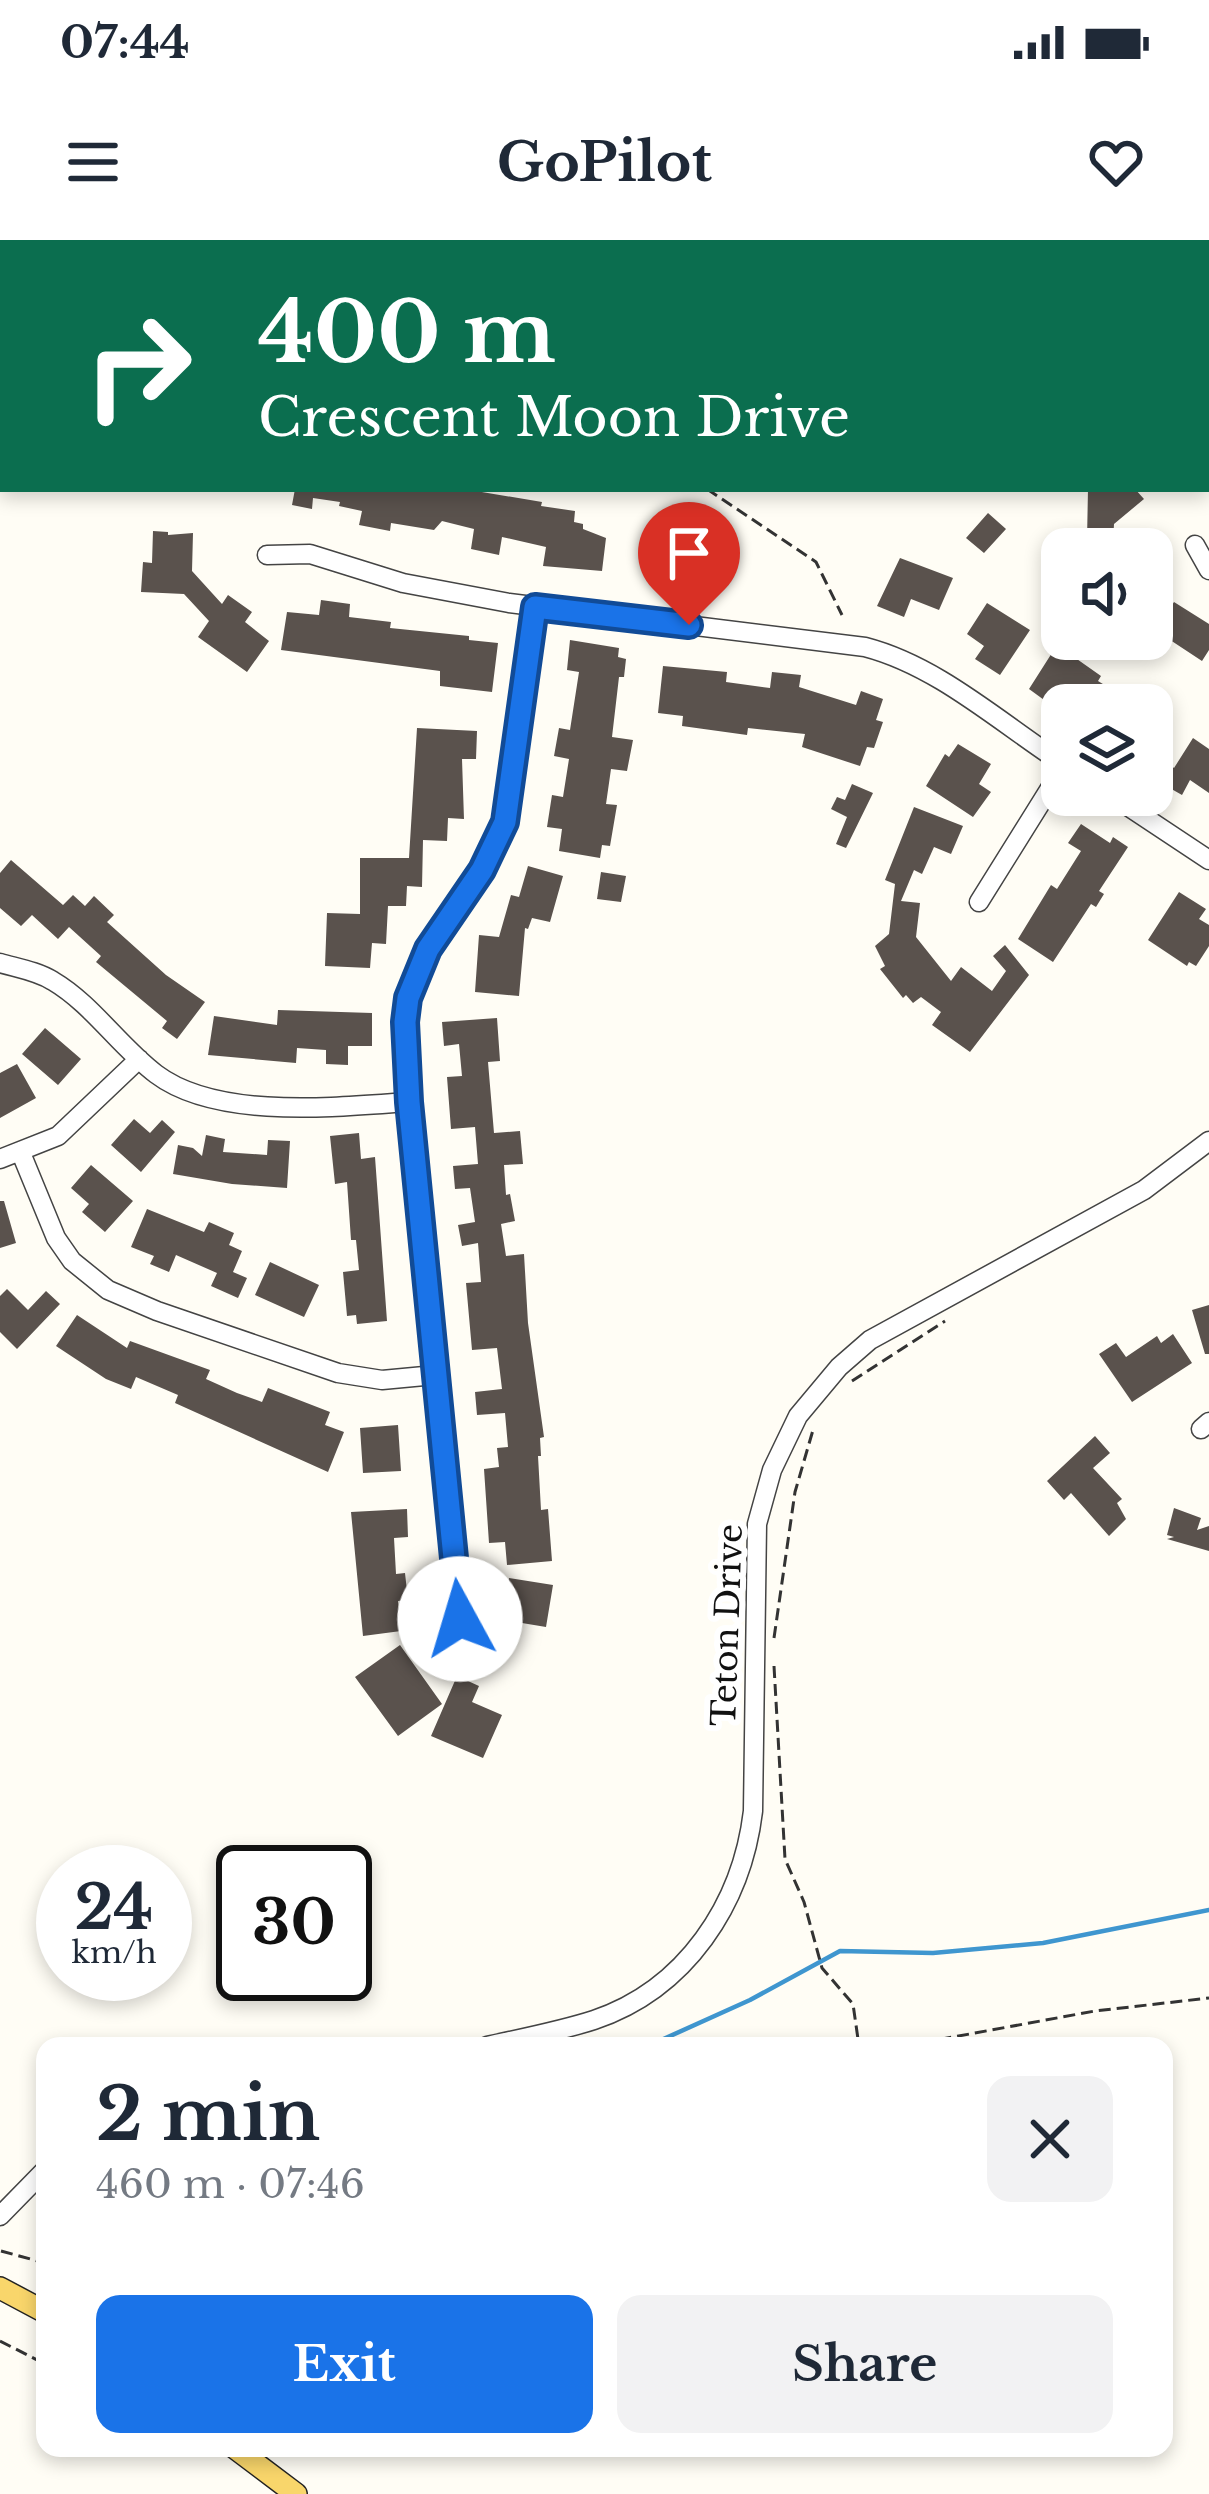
<!DOCTYPE html>
<html lang="en">
<head>
<meta charset="utf-8">
<style>
	:root { --surface:#fff; --page:#f2f2f3; --text:#1f2937; --muted:#747a83; --accent:#1a73e8 }
	body { margin:0; font-family:"Libre Baskerville",serif; background:var(--page); color:var(--text); height:100vh; display:flex; flex-direction:column; font-size:45px; white-space:nowrap }
	* { box-sizing:border-box; margin:0 }
	p { font-size:39px; color:var(--muted) }
	.icon { flex:none; width:66px; height:66px; fill:none; stroke:currentColor; stroke-width:2; stroke-linecap:round; stroke-linejoin:round }
	.map { position:relative; flex:1; overflow:hidden }
	.side { position:absolute; left:36px; top:1797px; width:1137px; height:420px; display:flex; flex-direction:column; background:var(--surface); border-radius:24px; box-shadow:0 6px 18px #0003 }
	.side>* { flex:none }
	.guide { position:absolute; left:0px; top:0px; width:1209px; height:252px; box-shadow:0 6px 18px #0003; background:#0b6e4f; color:#fff; overflow:hidden }
	.tools { position:absolute; left:1041px; top:288px; display:grid; gap:24px }
	.tools a { display:grid; place-items:center; width:132px; height:132px; border-radius:24px; background:var(--surface); box-shadow:0 6px 18px #0003; font-size:60px }
	.speed { position:absolute; left:36px; top:1605px; display:flex; gap:24px; font-size:60px; font-weight:700; text-align:center }
	.speed>* { display:grid; place-content:center; width:156px; height:156px; border-radius:50%; background:var(--surface); box-shadow:0 6px 18px #0003; line-height:1 }
	.speed small { font-size:30px; font-weight:400 }
	.speed .limit { border:6px solid #111; border-radius:18px; background:#fff; color:#111 }
	.pin { position:absolute; display:grid; place-items:center; width:102px; height:102px; color:#fff; margin:-123px -51px; border-radius:50% 50% 50% 0; rotate:-45deg; box-shadow:0 0 12px #0007 }
	.pin .icon { rotate:45deg }
	.me { position:absolute; width:132px; margin:-66px; rotate:354deg; stroke-linejoin:round; filter:drop-shadow(0 0 9px #0008) }
	.turn { display:flex; align-items:center; gap:42px; height:252px; padding:0 60px; font-size:54px }
	.turn .icon { width:156px; height:156px; stroke-width:2.5 }
	.turn b { display:block; font-size:84px; line-height:102px }
	.round { display:grid; place-items:center; flex:none; width:126px; height:126px; border-radius:24px; background:var(--page) }
	.overview { display:flex; align-items:center; justify-content:space-between; height:204px; padding:0 60px }
	h1 { font-size:72px; font-weight:700; line-height:90px }
	.cta { display:flex; gap:24px; margin-top:auto; padding:24px 60px }
	.cta a { flex:1; height:138px; border-radius:24px; background:var(--accent); color:#fff; font-size:48px; font-weight:700; line-height:138px; text-align:center }
	.cta a+a { background:var(--page); color:var(--text) }
	.status { display:flex; justify-content:space-between; align-items:center; height:84px; padding:0 60px; background:var(--surface); direction:ltr }
	.status svg { height:33px; fill:currentColor }
	header { display:flex; justify-content:space-between; align-items:center; height:156px; padding:0 60px; background:var(--surface); font-size:54px; font-weight:700 }
	.map>svg:first-child { display:block }
	.lines { fill:none; stroke-linecap:round; stroke-linejoin:round }
	.stream { stroke:#3f96cf; stroke-width:4.5 }
	.building { fill:#5a524d }
	.minor-casing { stroke:#444; stroke-width:21 }
	.major-casing { stroke:#222; stroke-width:24 }
	.path { stroke:#333; stroke-width:3; stroke-dasharray:12 6; stroke-linecap:butt }
	.minor { stroke:#fff; stroke-width:18 }
	.major { stroke:#f9d66b; stroke-width:21 }
	.route-casing { stroke:#114b97; stroke-width:30 }
	.route { stroke:#1a73e8; stroke-width:21 }
	.labels { text-anchor:middle; dominant-baseline:central; stroke-width:12; stroke-linejoin:round; paint-order:stroke }
	.street-label { font-size:33px; fill:#111; stroke:#fff }
</style>
</head>
<body>
<div class="status"><b>07:44</b><svg viewBox="0 0 49 12"><path d="M0 12V9h3v3zM5 12V6h3v6zM10 12V3h3v9zM15 12V0h3v12zM26 1h20v11H26zM47 4h2v5h-2z"/></svg></div>
<header><svg class="icon" aria-label="menu" viewBox="0 0 24 24"><path d="M4 6h16M4 12h16M4 18h16"/></svg>GoPilot<svg class="icon" aria-label="heart" viewBox="0 0 24 24"><path d="M12 20l-8-8c-3-5 5-10 8-4 3-6 11-1 8 4z"/></svg></header>
<div class="map">
<svg width="1209" height="2254" viewBox="0 0 1209 2254">
	<rect width="100%" height="100%" fill="#fffdf5"/>
	<g class="lines">
		<path class="stream" d="M648 1806 750 1760 840 1711 933 1713 1043 1703 1209 1670"/>
	</g>
	<path class="building" d="M295 249H464L542 262 541 266 575 271 574 282 583 284V289L606 298 602 331 543 326 546 307 502 297 499 315 471 309 474 289 442 281 434 290 391 283 390 291 359 285 362 271 339 266 340 262 313 258 312 269 292 265Z
		M1088 249H1135L1144 259 1114 284 1113 302 1087 300Z
		M988 273 1006 289 984 313 966 298Z
		M153 291 168 292V295L193 293 192 331 222 364 228 355 252 372 245 382 269 401 247 432 198 397 209 381 184 354 141 352 143 322 152 323Z
		M900 318 953 338 939 370 911 359 904 377 877 366Z
		M321 360 350 364 349 377 391 382 390 388 469 396V400L498 403 492 452 440 446V431L281 410 287 372 319 375Z
		M1174 362 1209 384V410L1202 421 1155 390Z
		M987 363 1030 390 1000 435 975 419 984 406 967 394Z
		M570 400 619 408 618 417 626 419 624 437H619L612 497 633 500 627 531 611 529 606 564 617 565 610 606 602 605 600 618 559 611 562 589 547 587 552 555 563 557 569 519 554 516 559 488 570 490 579 432 567 430Z
		M1057 405 1101 436 1098 441 1137 465H1051L1029 449Z
		M663 426 727 432 726 442 770 448 772 432 801 435 799 447 856 465 861 451 883 459 876 480 883 482 874 508 867 507 860 526 802 507 805 494 748 488 747 495 682 486 683 476 658 473Z
		M417 488 477 491 476 519H462L464 579 448 578 447 601 423 600 422 647 407 646 406 666H388L386 704 372 703 370 728 325 726 327 673 360 674V618H409Z
		M1193 498 1209 509V553L1190 540 1182 555 1152 538V510L1174 528Z
		M958 504 991 524 979 544 991 552 973 577 926 546 945 514 949 517Z
		M852 544 873 553 846 608 836 604 847 577 831 569 837 557 845 560Z
		M914 567 963 586 951 614 934 607 922 634 914 630 901 661 920 663 916 697 951 741 961 727 992 751 1006 731 993 716 1005 705 1029 735 970 812 932 785 941 772 921 757 913 763 906 755 903 758 880 729 885 726 875 706 889 694 895 644 885 640Z
		M1081 584 1110 603 1113 597 1128 607 1099 651 1104 654 1096 667 1091 664 1053 722 1018 699 1051 645 1057 649 1081 611 1068 603Z
		M11 620 63 665 73 655 85 666 94 656 114 675 107 682 166 735 205 762 177 799 162 788 167 781 96 722 101 716 69 687 58 699 32 675 21 686 0 668V633Z
		M528 626 563 636 550 682 532 678 528 689 525 688 519 756 475 752 479 695 499 697 511 655 519 657Z
		M601 632 626 636 621 662 597 659Z
		M1179 652 1206 669 1199 679 1209 685V706L1196 726 1189 722 1187 726 1148 700Z
		M278 770 372 773V806H348V825L326 824V810L297 808 296 823 208 815 214 776 277 785Z
		M497 778 500 821 488 822 494 893 520 891 523 924 504 925 506 955 510 954 515 981 501 984 506 1016 524 1014 528 1083 544 1197 540 1198 541 1216H538L541 1270 548 1269 552 1321 507 1325 505 1302 489 1303 484 1229 499 1227 497 1208 508 1207 505 1173 477 1175 475 1152 502 1149 497 1108 472 1110 466 1043 481 1042 478 1003 462 1006 458 985 475 982 470 948 455 949 453 926 478 924 475 887 451 889 447 837 462 836 459 804 444 806 442 782Z
		M45 788 81 819 58 845 22 814Z
		M17 824 36 858 0 878V833Z
		M134 879 150 893 162 880 175 892 141 932 111 905Z
		M359 893 361 919 375 917 387 1081 357 1084 356 1075 347 1076 343 1032 359 1030 356 1000H351L347 942 335 944 330 896Z
		M206 895 225 899 223 912 267 915 268 900 290 901 287 948 232 944 173 934 178 905 193 908 202 916Z
		M91 925 133 961 105 992 82 972 89 964 71 948Z
		M0 961H4L16 1003 0 1008Z
		M147 969 204 992 209 982 234 993 229 1005 242 1011 233 1032 247 1038 238 1058 211 1046 217 1033 176 1015 169 1032 150 1024 154 1016 131 1007Z
		M270 1022 319 1045 304 1077 255 1055Z
		M7 1049 28 1070 46 1051 60 1064 17 1109 0 1092V1056Z
		M1209 1065V1114H1205L1192 1070Z
		M77 1075 127 1108 130 1101 210 1130 206 1139 237 1153 262 1162 268 1148 330 1172 325 1185 344 1192 328 1232 175 1163 178 1155 136 1137 131 1149 106 1139 56 1106Z
		M1173 1094 1192 1123 1132 1162 1099 1114 1116 1103 1126 1117 1157 1096 1161 1103Z
		M398 1185 401 1231 363 1233 360 1188Z
		M1095 1196 1110 1213 1093 1228 1122 1259 1117 1263 1126 1279 1109 1296 1071 1253 1064 1260 1047 1241Z
		M1174 1268 1201 1278 1197 1290 1209 1286V1311L1167 1299 1174 1297 1167 1295Z
		M407 1269 408 1297 394 1298 396 1334 405 1333 408 1360 398 1361 401 1391 363 1396 351 1272Z
		M509 1338 553 1345 546 1387 516 1382 520 1361 506 1359Z
		M400 1405 442 1464 398 1496 355 1437Z
		M457 1436 479 1446 472 1462 502 1475 483 1518 431 1496Z"/>
	<g class="lines">
		<g class="minor-casing">
			<path id="minor" d="M1195 305 1209 330
				M267 315 310 314 403 343 509 363 865 407C938 426 999 482 1062 523
				M1111 555 1209 620
				M979 662 1062 529
				M0 723C17 728 37 731 53 741 92 764 119 806 156 834 217 880 336 867 409 862
				M21 913 56 998 72 1021 108 1050 157 1071 338 1133 382 1140 435 1135
				M0 919 58 896 139 819
				M1201 1189 1209 1182
				M460 1380 411 885 405 782 417 730 490 616 505 582 535 367
				M487 1806C523 1798 560 1791 594 1780 686 1749 742 1664 753 1571L757 1284 772 1230 798 1176 839 1127 870 1100 1144 950 1209 901
				M0 1976 45 1930"/>
		</g>
		<g class="major-casing">
			<path id="major" d="M0 2048 45 2072
				M235 2208 296 2254"/>
		</g>
		<path class="path" d="M614 0 616 3
			M876 0H878
			M933 0 934 3
			M1174 3 1175 0
			M707 249 816 322 842 375
			M852 1141 945 1081
			M774 1398 795 1252 813 1190
			M774 1426 785 1619 804 1662 822 1728 853 1764 859 1806
			M904 1806 1095 1771 1209 1758
			M1 2011 45 2023
			M0 2101 45 2124"/>
		<use href="#minor" class="minor"/>
		<use href="#major" class="major"/>
	</g>
	<g class="lines">
		<g class="route-casing">
			<path id="route" d="M460 1379 409 862 405 782 408 758 428 709 482 630 505 582 535 367 689 385"/>
		</g>
		<use href="#route" class="route"/>
	</g>
	<g class="labels">
		<g class="street-label">
			<text transform="translate(727 1385) rotate(-88)">Teton Drive</text>
		</g>
	</g>
</svg>
<div class="tools">
<a><svg class="icon" aria-label="sound" viewBox="0 0 24 24"><path d="M4 9h4l5-4v14l-5-4H4zM17 9q2 3 0 6"/></svg></a>
<a><svg class="icon" aria-label="layers" viewBox="0 0 24 24"><path d="M12 4l9 5-9 5-9-5zM3 14l9 5 9-5"/></svg></a>
</div>
<div class="speed"><div>24<small>km/h</small></div><div class="limit">30</div></div>
<div class="pin" style="left:689px;top:385px;background:#d93025"><svg class="icon" aria-label="arrive" viewBox="0 0 24 24"><path d="M6 21V4h12l-3 4 3 4H6"/></svg></div>
<svg class="me" style="left:460px;top:1379px" viewBox="-20 -20 40 40"><circle r="19" fill="#fff"/><path d="M0-13L10 11 0 6-10 11z" fill="#1a73e8"/></svg>
<div class="guide">
<div class="turn"><svg class="icon" aria-label="right" viewBox="0 0 24 24"><path d="M7 20v-9h11M14 6l5 5-5 5"/></svg><div><b>400 m</b>Crescent Moon Drive</div></div>
</div>
<section class="side">
<div class="overview"><div><h1>2 min</h1><p>460 m · 07:46</p></div><a class="round"><svg class="icon" aria-label="close" viewBox="0 0 24 24"><path d="M6 6l12 12M18 6L6 18"/></svg></a></div>
<div class="cta"><a>Exit</a><a>Share</a></div>
</section>
</div>
</body>
</html>
